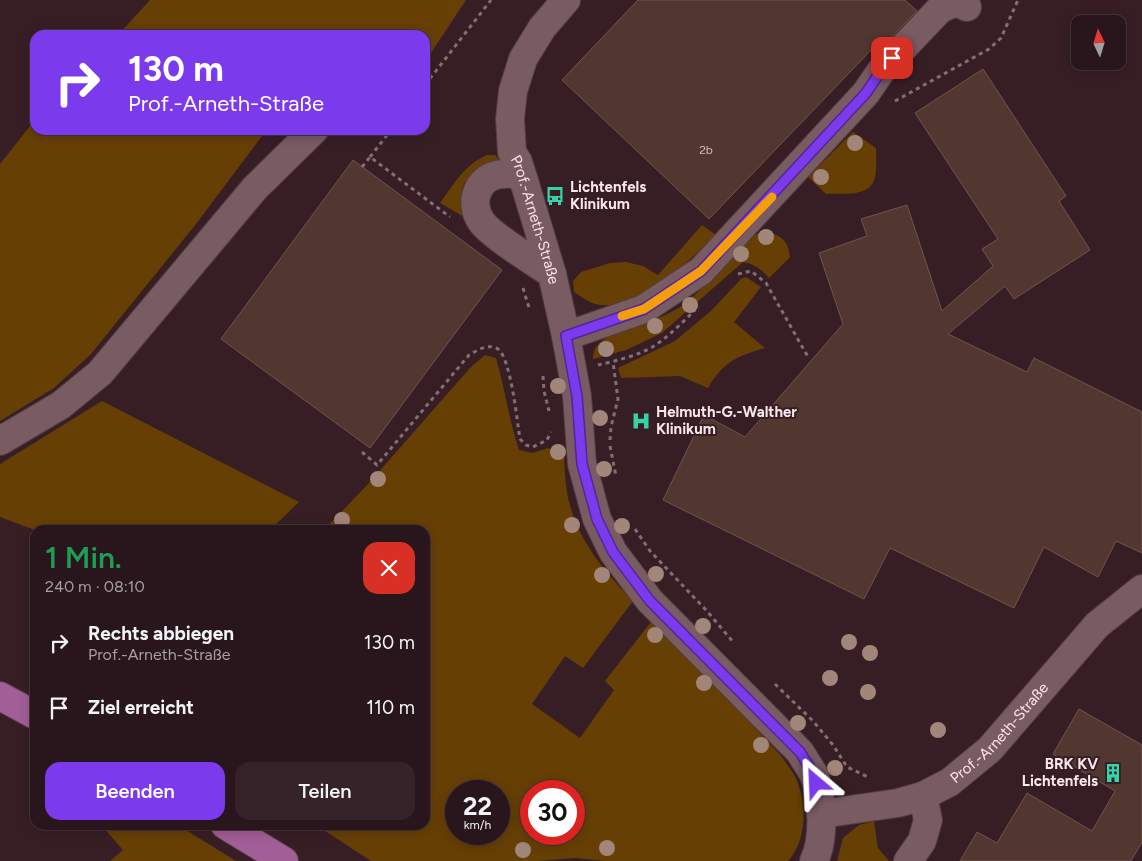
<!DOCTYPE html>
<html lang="de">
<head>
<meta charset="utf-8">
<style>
	:root { --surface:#29161c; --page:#352329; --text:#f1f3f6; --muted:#a59fa3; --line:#45353b; --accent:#7c3aed }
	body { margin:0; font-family:Figtree,sans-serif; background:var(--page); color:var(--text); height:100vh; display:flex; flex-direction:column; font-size:19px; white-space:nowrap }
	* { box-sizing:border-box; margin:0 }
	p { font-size:16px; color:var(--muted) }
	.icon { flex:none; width:28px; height:28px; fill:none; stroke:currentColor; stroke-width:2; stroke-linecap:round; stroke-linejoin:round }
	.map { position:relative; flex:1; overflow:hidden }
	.sheet { position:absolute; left:30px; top:525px; width:400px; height:305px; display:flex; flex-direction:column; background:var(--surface); border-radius:15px; box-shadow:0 2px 12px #0003,0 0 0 1px var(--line) }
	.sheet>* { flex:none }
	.guide { position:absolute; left:30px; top:30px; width:400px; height:105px; border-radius:15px; box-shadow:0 2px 12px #0003,0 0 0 1px var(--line); background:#7c3aed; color:#fff; overflow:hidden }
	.needle { width:32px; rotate:356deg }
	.fabs { position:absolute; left:1071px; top:15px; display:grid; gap:10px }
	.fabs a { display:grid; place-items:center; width:55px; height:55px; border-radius:10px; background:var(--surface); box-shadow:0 2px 12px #0003,0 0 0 1px var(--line); font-size:25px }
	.speed { position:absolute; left:445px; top:780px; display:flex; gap:10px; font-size:25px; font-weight:700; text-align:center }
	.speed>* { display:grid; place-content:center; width:65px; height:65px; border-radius:50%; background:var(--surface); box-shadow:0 2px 12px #0003,0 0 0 1px var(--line); line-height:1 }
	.speed small { font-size:12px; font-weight:400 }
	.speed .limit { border:8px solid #d22; background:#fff; color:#111 }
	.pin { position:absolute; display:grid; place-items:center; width:42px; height:42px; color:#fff; margin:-21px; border-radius:10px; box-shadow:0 2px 8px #0006 }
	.me { position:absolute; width:55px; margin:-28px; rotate:334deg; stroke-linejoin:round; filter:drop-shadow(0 0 4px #0008) }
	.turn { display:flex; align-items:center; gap:18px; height:105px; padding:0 15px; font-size:22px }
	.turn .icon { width:65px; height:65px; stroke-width:2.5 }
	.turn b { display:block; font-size:35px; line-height:42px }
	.round { display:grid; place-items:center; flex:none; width:52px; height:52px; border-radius:15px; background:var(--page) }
	.head { display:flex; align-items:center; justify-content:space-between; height:85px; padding:0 15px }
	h1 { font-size:30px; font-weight:600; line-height:38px; color:#1e9e55 }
	.button { display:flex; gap:10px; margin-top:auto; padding:10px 15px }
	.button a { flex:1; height:58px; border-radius:15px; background:var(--accent); color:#fff; font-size:20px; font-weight:600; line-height:58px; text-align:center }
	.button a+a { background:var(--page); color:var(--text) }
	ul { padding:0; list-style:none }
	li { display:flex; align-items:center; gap:15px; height:65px; padding:0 15px }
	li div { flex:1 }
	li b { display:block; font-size:19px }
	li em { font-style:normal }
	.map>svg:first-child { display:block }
	.green { fill:#663f05; fill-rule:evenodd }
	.building { fill:#523730; stroke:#70544c }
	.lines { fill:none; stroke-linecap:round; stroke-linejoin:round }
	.minor-casing { stroke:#523d43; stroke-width:30 }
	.major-casing { stroke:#523d43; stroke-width:30 }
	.path { stroke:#846e74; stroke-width:3; stroke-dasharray:4 4; stroke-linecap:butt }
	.minor { stroke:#795b62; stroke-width:28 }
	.major { stroke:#a25e96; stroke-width:28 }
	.tree { fill:#a18679 }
	.route-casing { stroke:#51269a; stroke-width:12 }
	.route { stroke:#7c3aed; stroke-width:9 }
	.slow { stroke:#f59e0b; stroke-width:9 }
	.labels { text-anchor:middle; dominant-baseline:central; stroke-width:4; stroke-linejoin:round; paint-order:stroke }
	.number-label { font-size:12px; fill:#cfbbbc }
	.poi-label { font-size:15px; font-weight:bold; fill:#f9e7eb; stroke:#371e25; text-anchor:start }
	.street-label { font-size:15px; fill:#f9e7eb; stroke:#371e25 }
</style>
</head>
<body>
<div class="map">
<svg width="1142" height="861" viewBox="0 0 1142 861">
	<rect width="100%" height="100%" fill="#371e25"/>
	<path class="green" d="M150 0H466L425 62V35H118Z
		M34 121 35 130H274L262 136 196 224 91 354 54 388 0 421V164Z
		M853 132 876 148C876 157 877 168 875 177 871 198 842 193 826 194L808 177Z
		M487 155H495L499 160 497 164C464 175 457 182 464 217L440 203C454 184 464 165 487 155Z
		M702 225 716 235C689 261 642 308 602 305 592 305 583 298 574 292L573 281 581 272 610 263 626 262 643 266 658 275Z
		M771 232C784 239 788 241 790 257L769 278C762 270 755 264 743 262L662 333 626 350 593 359C593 333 630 331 649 322 659 318 671 313 680 307 704 289 728 260 749 239L758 233Z
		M746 277 761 287 734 322 765 348C737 356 723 362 708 388L680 376 621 378 618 368 675 341 712 310 741 279Z
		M485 355 496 358C505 389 509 420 519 450L533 453 548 448 564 455C565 471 565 489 570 505 580 543 606 573 633 601L583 668 565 656 532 704 580 738 614 690 605 681 654 618 782 757C787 765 795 774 798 783 807 807 806 842 788 861H606L575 858 537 861H371L316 825H425V530H324L369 483 470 368ZM456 791H499V834H456ZM531 791H574V834H531Z
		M102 401 299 502 270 530H35L0 517V464Z
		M874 821 878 848 889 861H837L843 838 859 825Z
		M101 825H178L236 861H110L123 850Z"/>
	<path class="building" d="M638 0H905L917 11 877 52 873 48 709 219 562 80Z
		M983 69 1066 196 1059 201 1090 250 1014 299 1005 286 948 334 1027 372 1034 358 1142 412V553L1116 541 1098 577 1044 547 1014 608 890 548 864 599 663 500 704 415 745 437 843 324 819 253 867 236 861 219 907 205 942 311 993 266 982 249 998 239 915 113Z
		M353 160 502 270 370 448 221 339Z
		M1079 709 1142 745V842L1131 861H960L977 832 997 843 1027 793 1092 831 1115 791 1053 754Z"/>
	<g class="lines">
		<g class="minor-casing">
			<g id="minor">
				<path id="s1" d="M566 0 542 28 523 59 513 91 510 119 512 152 518 162 524 181 552 274 566 336 577 396 582 464 597 519 613 552 650 601 800 752C804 759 809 766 813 773 823 794 825 839 814 861"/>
				<path d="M524 181C521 179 518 175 515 174 512 173 506 174 503 174 478 175 468 202 481 221 490 235 536 263 552 274"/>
				<path d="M566 336 644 309 701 271 866 93 881 71 940 9 956 2 967 7"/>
				<path d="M0 441 61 405 100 373 255 188 314 130"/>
				<path id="s2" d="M821 814 898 803 923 796 950 782 990 749 1097 625 1142 589"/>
				<path d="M908 861 922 841 928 820 923 796"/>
			</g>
		</g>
		<g class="major-casing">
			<path id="major" d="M0 696 35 715
				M225 825 284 861"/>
		</g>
		<path class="path" d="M425 85 491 0
			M895 101 989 49 1001 38 1018 0
			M370 157 391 130
			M362 167 370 157 450 217
			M738 274 751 271 766 283 808 357
			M523 288 530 311
			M598 365C615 361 640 355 654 346 669 336 682 323 695 310
			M543 376 544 391 549 411
			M610 440 611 427 618 399 613 362
			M610 446 616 476
			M362 452 377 465 469 355C478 350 488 343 498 349 511 359 517 421 520 439L526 445 533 447 547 440 551 432
			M635 529 650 551 706 610 734 643
			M775 684 813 721 833 745 847 767 870 778"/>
		<use href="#minor" class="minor"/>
		<use href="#major" class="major"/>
	</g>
	<g class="tree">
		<circle cx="855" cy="143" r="8"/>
		<circle cx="821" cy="177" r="8"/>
		<circle cx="766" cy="237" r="8"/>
		<circle cx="741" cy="254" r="8"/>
		<circle cx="690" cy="305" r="8"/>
		<circle cx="655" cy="326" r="8"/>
		<circle cx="606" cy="349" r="8"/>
		<circle cx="558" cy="386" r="8"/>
		<circle cx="600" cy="418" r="8"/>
		<circle cx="558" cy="452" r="8"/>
		<circle cx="604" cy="469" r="8"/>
		<circle cx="378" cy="479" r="8"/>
		<circle cx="342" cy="520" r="8"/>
		<circle cx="572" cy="525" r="8"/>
		<circle cx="622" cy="526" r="8"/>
		<circle cx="656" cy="574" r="8"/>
		<circle cx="602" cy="575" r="8"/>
		<circle cx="703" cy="626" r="8"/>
		<circle cx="655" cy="635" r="8"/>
		<circle cx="849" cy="642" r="8"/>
		<circle cx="870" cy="653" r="8"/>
		<circle cx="830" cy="678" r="8"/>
		<circle cx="704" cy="683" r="8"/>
		<circle cx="868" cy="692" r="8"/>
		<circle cx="798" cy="723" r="8"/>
		<circle cx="938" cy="730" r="8"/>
		<circle cx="761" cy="745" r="8"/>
		<circle cx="835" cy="768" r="8"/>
		<circle cx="607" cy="848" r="8"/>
		<circle cx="523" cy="850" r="8"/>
	</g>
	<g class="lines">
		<g class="route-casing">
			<path id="route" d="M816 783 813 773 800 752 650 601 613 552 597 519 582 464 577 396 566 336 644 309 701 271 866 93 881 71 892 58"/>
		</g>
		<use href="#route" class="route"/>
		<path class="slow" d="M622 316 644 309 701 271 772 197"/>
	</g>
	<defs>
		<g id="bus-bare" transform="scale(1.5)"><path d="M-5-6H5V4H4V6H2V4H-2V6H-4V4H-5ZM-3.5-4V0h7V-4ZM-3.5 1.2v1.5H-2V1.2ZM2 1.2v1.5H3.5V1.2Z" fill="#34d4a8" stroke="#371e25" stroke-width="2.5" paint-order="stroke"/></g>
		<g id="hospital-bare" transform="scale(1.5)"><path d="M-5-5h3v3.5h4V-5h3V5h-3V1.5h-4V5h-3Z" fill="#34d4a8" stroke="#371e25" stroke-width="2.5" paint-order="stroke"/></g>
		<g id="building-bare" transform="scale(1.5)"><path d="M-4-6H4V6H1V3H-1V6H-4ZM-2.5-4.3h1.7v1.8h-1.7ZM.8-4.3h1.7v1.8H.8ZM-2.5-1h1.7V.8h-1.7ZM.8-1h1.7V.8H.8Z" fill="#34d4a8" stroke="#371e25" stroke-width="2.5" paint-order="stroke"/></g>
	</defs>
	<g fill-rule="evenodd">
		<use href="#bus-bare" x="555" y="196"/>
		<use href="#hospital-bare" x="641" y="421"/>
		<use href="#building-bare" x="1113" y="773"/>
	</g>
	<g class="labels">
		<g class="number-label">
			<text x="706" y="150">2b</text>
		</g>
		<g class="poi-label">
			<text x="570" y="187">Lichtenfels<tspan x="570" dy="17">Klinikum</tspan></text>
			<text x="656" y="412">Helmuth-G.-Walther<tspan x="656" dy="17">Klinikum</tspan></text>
			<text x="1098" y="764" text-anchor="end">BRK KV<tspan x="1098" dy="17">Lichtenfels</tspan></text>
		</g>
		<g class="street-label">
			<text stroke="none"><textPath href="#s1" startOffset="240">Prof.-Arneth-Straße</textPath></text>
			<text stroke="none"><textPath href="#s2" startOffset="204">Prof.-Arneth-Straße</textPath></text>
		</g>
	</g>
</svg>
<div class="fabs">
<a><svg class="needle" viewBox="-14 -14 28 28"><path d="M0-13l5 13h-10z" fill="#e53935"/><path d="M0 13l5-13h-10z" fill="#a59fa3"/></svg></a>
</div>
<div class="speed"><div>22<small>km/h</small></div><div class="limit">30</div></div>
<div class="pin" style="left:892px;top:58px;background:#d93025"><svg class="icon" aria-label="arrive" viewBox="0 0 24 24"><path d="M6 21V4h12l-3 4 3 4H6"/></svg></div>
<svg class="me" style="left:816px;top:783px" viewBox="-20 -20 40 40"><path d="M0-17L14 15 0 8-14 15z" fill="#7c3aed" stroke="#fff" stroke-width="4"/></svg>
<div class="guide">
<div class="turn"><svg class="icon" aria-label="right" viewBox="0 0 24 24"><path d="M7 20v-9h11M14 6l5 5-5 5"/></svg><div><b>130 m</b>Prof.-Arneth-Straße</div></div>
</div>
<section class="sheet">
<div class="head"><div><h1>1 Min.</h1><p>240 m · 08:10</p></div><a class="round" style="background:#d93025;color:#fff"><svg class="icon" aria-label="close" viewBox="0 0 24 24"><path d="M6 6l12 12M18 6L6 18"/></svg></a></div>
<ul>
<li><svg class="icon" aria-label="right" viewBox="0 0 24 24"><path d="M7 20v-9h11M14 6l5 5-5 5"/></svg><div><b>Rechts abbiegen</b><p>Prof.-Arneth-Straße</p></div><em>130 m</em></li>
<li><svg class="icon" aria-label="arrive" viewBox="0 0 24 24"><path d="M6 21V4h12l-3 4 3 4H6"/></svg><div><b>Ziel erreicht</b></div><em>110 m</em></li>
</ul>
<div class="button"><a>Beenden</a><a>Teilen</a></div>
</section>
</div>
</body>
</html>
